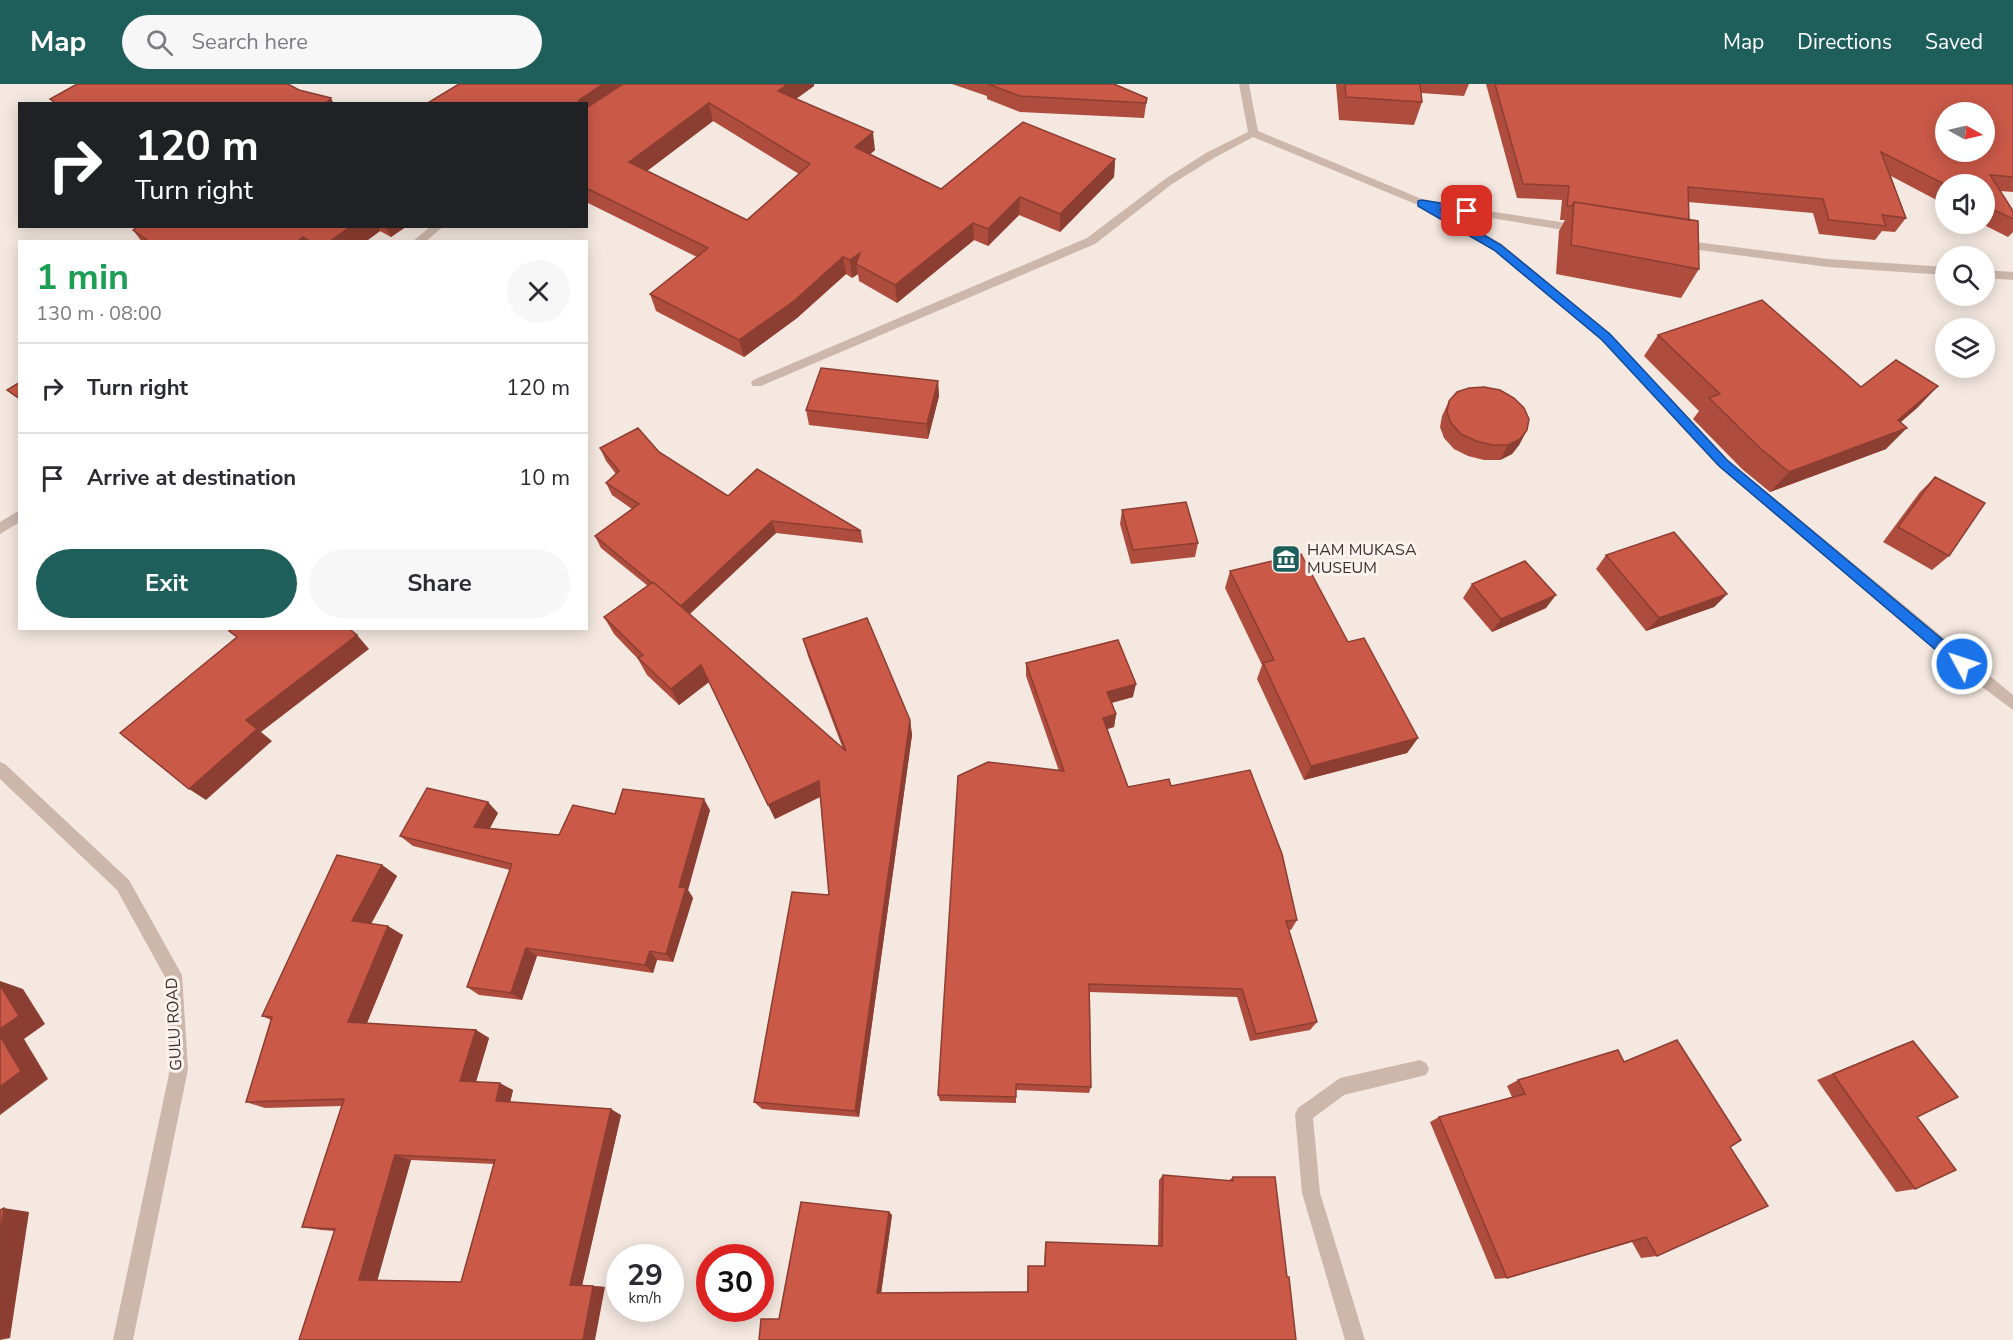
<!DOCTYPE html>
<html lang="en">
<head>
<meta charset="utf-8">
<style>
	:root { --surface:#fff; --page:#f7f7f7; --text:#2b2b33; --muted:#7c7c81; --line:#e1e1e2; --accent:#1e5f5b }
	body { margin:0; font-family:"Nunito Sans",sans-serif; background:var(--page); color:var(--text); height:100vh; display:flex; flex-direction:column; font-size:22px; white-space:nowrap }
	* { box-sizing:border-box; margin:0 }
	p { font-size:20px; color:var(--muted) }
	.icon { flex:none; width:33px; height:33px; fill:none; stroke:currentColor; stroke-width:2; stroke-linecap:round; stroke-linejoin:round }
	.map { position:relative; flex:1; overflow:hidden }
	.panel { position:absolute; left:18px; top:156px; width:570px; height:390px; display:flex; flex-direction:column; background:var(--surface); border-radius:0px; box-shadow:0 3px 15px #0003 }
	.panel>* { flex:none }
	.hud { position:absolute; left:18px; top:18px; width:570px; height:126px; border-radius:0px; box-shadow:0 3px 15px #0003; background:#202124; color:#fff; overflow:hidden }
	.needle { width:39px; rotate:98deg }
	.tools { position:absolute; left:1935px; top:18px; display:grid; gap:12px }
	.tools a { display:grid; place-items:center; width:60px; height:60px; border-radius:50%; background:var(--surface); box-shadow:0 3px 15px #0003; font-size:30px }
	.speed { position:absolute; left:606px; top:1160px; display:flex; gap:12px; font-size:30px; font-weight:700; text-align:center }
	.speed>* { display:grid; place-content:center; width:78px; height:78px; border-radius:50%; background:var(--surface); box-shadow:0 3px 15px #0003; line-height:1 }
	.speed small { font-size:15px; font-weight:400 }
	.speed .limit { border:9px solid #d22; background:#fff; color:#111 }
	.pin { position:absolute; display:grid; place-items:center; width:51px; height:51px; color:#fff; margin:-26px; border-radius:12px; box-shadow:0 3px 9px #0006 }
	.me { position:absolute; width:66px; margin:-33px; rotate:310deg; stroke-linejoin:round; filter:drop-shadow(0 0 4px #0008) }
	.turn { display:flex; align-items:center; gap:21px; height:126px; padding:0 18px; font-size:27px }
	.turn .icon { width:78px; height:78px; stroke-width:2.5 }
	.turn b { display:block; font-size:42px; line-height:51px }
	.round { display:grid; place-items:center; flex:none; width:63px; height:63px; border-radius:32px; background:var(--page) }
	.head { display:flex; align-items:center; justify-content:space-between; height:102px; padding:0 18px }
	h1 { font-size:36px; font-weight:700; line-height:45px; color:#1e9e55 }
	.cta { display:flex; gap:12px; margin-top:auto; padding:12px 18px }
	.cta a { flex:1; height:69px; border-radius:36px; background:var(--accent); color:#fff; font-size:24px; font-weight:700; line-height:69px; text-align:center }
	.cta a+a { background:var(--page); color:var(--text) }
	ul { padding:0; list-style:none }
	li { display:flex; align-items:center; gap:18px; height:90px; padding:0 18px; border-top:2px solid var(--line) }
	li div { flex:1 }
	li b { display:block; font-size:22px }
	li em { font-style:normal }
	header { display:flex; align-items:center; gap:36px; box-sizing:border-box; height:84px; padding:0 30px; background:var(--accent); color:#fff }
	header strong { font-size:28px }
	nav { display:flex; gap:33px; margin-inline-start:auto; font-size:21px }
	.search { width:420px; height:54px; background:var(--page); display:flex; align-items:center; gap:15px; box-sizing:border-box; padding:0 21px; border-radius:33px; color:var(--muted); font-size:22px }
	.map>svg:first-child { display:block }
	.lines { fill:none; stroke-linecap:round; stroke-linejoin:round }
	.minor { fill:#cdb7ab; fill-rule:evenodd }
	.wall { fill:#ae4d3e; fill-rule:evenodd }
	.shaded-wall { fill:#8d3e32 }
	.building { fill:#ca5948; stroke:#8d3e32; stroke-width:1.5; fill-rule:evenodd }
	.route { fill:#1a73e8; stroke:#114b97; stroke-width:1.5 }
	.labels { text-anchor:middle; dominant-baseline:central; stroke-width:6; stroke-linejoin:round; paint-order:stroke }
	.poi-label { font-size:16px; fill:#3b2e2a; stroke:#fbf3ed; text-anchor:start }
	.street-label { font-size:16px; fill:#3b2e2a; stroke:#fbf3ed }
</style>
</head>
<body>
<header>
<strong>Map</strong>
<div class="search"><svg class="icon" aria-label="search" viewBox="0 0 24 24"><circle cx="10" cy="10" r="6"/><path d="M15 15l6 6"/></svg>Search here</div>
<nav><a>Map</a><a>Directions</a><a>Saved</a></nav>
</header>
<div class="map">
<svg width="2013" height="1256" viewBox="0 0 2013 1256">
	<rect width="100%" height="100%" fill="#f4e8e0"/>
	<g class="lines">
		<path class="minor" d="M1239 0H1249L1258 47 1429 118 1586 142 1588 145 1582 149 1443 126 1502 160 1610 250 1728 376 2013 611V626L1957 584 1718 382 1602 256 1494 166 1418 121 1253 53 1214 74 1172 100 1095 160 761 302H753L751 299 753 296 1087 154 1165 95 1206 69 1248 48Z
			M431 142H444L425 158H412Z
			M1680 156 1828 175 1946 183V191L1828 183 1676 163V157Z
			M1984 186 2013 188V196L1984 194Z
			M20 426V438L0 450V438Z
			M0 678 5 680 129 796 182 891 188 985 133 1256H113L170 985 165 893 117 806 0 695Z
			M1420 976 1426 979 1429 985 1426 991 1344 1011 1313 1034 1320 1109 1365 1256H1345L1302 1109 1295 1030 1298 1024 1340 994Z"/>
	</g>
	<path class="wall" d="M952 0H1114L1147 14 1144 34 1020 28 987 15V12Z
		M1336 0H1469L1464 12 1421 9 1422 18 1414 41 1339 36Z
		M1486 0H2013V108L2000 107 2013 135V148L2008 153 1982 140H1984V100H1946V121L1891 92 1906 134 1895 148 1882 147 1875 156 1819 150 1813 129 1688 118 1689 136 1699 185 1681 214 1556 190 1559 147 1565 136H1560L1562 116 1517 114Z
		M814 2 796 15 875 66 870 70 941 105 1115 75 1114 93 1060 148 1019 131 988 162 974 156 897 219 859 197 858 190 852 194 846 190 797 234 744 273 656 227 650 210 697 173 586 118V20ZM713 37 799 90 747 136 647 87Z
		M139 142H407L391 153 380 147 365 158H142L133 146Z
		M1658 251 1861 303 1938 302 1917 324 1901 338 1886 365 1770 408 1742 385 1693 335 1699 327 1644 272Z
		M938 297 939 312 928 355 809 341 806 326Z
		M1449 317 1527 346 1519 361 1512 370 1500 376H1484L1468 372 1454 365 1444 354 1440 343 1442 332Z
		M600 364 659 368 728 412 861 447 863 459 776 449 690 530 843 665 808 572 803 555 910 636 912 651 859 1033 762 1025 754 1018 829 811 820 713 775 735 709 598 679 621 647 591 638 575 614 550 604 533 648 502 601 464 595 452 632 425 612 411 606 399 616 390 606 377Z
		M1935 393 1949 472 1932 486 1883 458 1920 408Z
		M1122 426 1198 459 1195 473 1131 480 1120 440Z
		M1606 471 1727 510 1714 523 1646 547 1596 485Z
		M1230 487 1348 558 1418 654 1407 669 1304 696 1257 595 1262 581 1225 504Z
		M1472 500 1546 524 1492 548 1463 514Z
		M1026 579 1133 613 1112 619 1116 630 1114 643 1107 645 1128 703 1171 702 1297 836 1291 846H1288L1317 938 1310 946 1250 957 1237 913 1090 908 1091 1003 1089 1009 1016 1006V1019L940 1017 938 1011 1059 687 1026 592Z
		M710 726 688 806 693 814 673 878 657 876 653 889 537 872 522 916 479 911 467 903 510 786 413 762 400 752 498 729 490 744 559 751 615 730Z
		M382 781 397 792 371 840 403 851 367 939 476 946 489 954 476 998 513 1006 510 1018 621 1031 582 1201 605 1203 299 1256 334 1147 321 1146 302 1143 342 1022 265 1024 246 1018 271 936 262 932ZM411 1076 494 1080 461 1198 377 1196Z
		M1913 957 1917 1033 1915 1105 1896 1108 1817 996 1896 963Z
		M1624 978 1730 1063 1657 1172 1641 1174 1632 1158 1507 1194 1495 1195 1430 1038 1439 1033 1512 1013 1507 1002 1518 996Z
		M1163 1091 1228 1097 1233 1093 1287 1193 779 1235 889 1128 892 1131 881 1209 1027 1208 1028 1182H1044L1045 1160 1046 1158 1158 1162 1159 1096Z"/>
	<path class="shaded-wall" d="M603 0H635L586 33V20H578L579 16Z
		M788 0H814V2L781 25 778 7Z
		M331 14 334 20H325Z
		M709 19 713 37 635 96 629 78Z
		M873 48 875 66 858 81 855 63Z
		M1115 75 1114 93 1060 148V130Z
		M1020 113 1019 131 988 162V145Z
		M973 139 974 156 897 219 895 201Z
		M351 142H378L380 147 365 158H329Z
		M385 142H407L391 153Z
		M303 153 306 158H297Z
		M860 169 856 180 858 190 852 194 850 176Z
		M843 173 846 190 797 234 744 273 739 256Z
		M938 297 939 312 928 355 927 340Z
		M1938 302 1917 324 1884 352 1907 344 1886 365 1770 408 1789 388 1898 336Z
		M1527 346 1519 361 1512 370 1500 376 1508 361Z
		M772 437 776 449 686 533 681 522Z
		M1727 510 1714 523 1646 547 1659 534Z
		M1556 511 1546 524 1492 548 1501 535Z
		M357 551 369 565 261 648 272 657 206 716 189 705 246 636Z
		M701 581 709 598 679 621 671 605Z
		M1136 600 1133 613 1105 620 1107 608Z
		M1116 630 1114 643 1101 647 1103 634Z
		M910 636 912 651 859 1033 855 1027Z
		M1418 654 1407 669 1304 696 1311 682Z
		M819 697 824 711 775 735 768 721Z
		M704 715 710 726 688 806 693 814 673 878 666 870 679 803Z
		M488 718 498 729 485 753 474 743Z
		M382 781 397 792 367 847 352 837Z
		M388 842 403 851 364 946 348 938Z
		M526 864 537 872 522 916 511 909Z
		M650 867 657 876 653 889 645 881Z
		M0 897 23 905 45 940 24 955 48 995 0 1031Z
		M476 946 489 954 474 1004 460 997Z
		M500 999 513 1006 509 1023 496 1017Z
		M611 1025 621 1031 582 1202 570 1201Z
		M395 1071 411 1076 377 1198 359 1196Z
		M4 1124 29 1128 10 1254 0 1256V1151Z
		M889 1128 892 1131 881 1210 877 1209Z
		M593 1202 605 1203 595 1256H583Z"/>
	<path class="building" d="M77 0H288L299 6 331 14 325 20H57L50 15Z
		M459 0H603L579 16 578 20H426Z
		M623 0H788L778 7 873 48 855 63 941 105 1023 38 1115 75 1060 130 1020 113 988 145 973 139 895 201 856 180 860 169 850 176 843 173 794 217 739 256 650 210 708 164 586 104V24ZM709 19 810 80 747 136 629 78Z
		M988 0H1114L1147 14 1146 19 1020 12Z
		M1345 0H1420L1422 18 1346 13Z
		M1495 0H2013V93L1990 91 2013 127V135L1984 121V100L1946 101 1881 68 1906 134 1882 131 1886 142 1829 136 1823 115 1688 103 1689 136 1574 118 1572 122H1567L1569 102 1523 100ZM1946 28H1984V68H1946Z
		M1574 118 1698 137 1699 185 1571 161Z
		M139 142H351L329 158H311L303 153 297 158H150L133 146Z
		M1762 216 1861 303 1896 276 1938 302 1898 336 1907 344 1789 388 1760 364 1709 314 1720 310 1658 251Z
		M821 284 938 297 927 340 806 326Z
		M20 298V315L7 306Z
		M1484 303 1500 306 1514 314 1524 324 1529 335 1527 346 1520 355 1508 361H1492L1476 357 1461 350 1451 339 1447 328 1449 317 1457 308 1469 304Z
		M638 344 659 368 728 412 757 385 861 447 772 437 681 522 653 498 652 499 595 452 639 420 606 399 619 387 600 364Z
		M1935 393 1985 419 1949 472 1898 443Z
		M1186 418 1198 459 1133 466 1122 426Z
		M1674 448 1727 510 1659 534 1606 471Z
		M1301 470 1348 558 1364 554 1418 654 1311 682 1263 579 1274 576 1230 487Z
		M1525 477 1556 511 1501 535 1472 500Z
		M653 498 846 667 803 555 867 534 910 636 855 1027 754 1018 792 808 829 811 819 697 768 721 701 581 671 605 638 574 643 571 604 533Z
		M232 544H348L357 551 246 636 257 645 189 705 120 649 237 553 229 547Z
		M1118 556 1136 600 1107 608 1116 630 1103 634 1128 703 1169 695 1171 702 1250 686 1282 770 1297 836 1286 837 1317 938 1256 950 1242 905 1089 900 1091 1003 1016 1000V1013L938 1011 958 692 988 678 1064 687 1026 579Z
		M427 704 488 718 474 743 559 751 573 721 615 730 623 705 704 715 679 803 686 804 666 870 650 867 645 881 526 864 511 909 467 903 512 780 400 752Z
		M337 771 382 781 352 837 388 842 348 938 476 946 460 997 500 999 496 1017 611 1025 570 1201 593 1202 583 1256H299L335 1145 302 1143 344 1015 246 1018 272 933 262 932ZM395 1071 495 1076 461 1198 359 1196Z
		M0 901 19 932 0 945Z
		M0 952 21 987 0 1003Z
		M1677 956 1741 1056 1730 1063 1768 1122 1657 1172 1646 1153 1507 1194 1439 1033 1525 1010 1518 996 1618 966 1624 978Z
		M1913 957 1958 1013 1917 1033 1956 1086 1915 1105 1833 990Z
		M1163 1091 1233 1097V1093H1275L1287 1193H1289L1296 1256H759L761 1235H779L801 1118 889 1128 877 1209 1028 1208V1182H1045L1046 1158 1162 1162Z
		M4 1124 0 1151V1126Z"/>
	<path class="route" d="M1422 116 1471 124V129L1467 130 1440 125 1501 161 1610 250 1727 376 1967 576 1968 580 1967 584H1957L1719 382 1602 256 1494 166 1418 122V117Z"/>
	<defs>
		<g id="museum-square" transform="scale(1.5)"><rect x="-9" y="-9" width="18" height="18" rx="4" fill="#1e5f5b" stroke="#fbf3ed"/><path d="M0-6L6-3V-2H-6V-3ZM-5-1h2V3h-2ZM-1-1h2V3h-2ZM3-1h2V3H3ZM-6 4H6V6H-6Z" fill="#fff"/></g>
	</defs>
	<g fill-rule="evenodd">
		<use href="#museum-square" x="1286" y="475"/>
	</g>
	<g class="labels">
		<g class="poi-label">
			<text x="1307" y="466">HAM MUKASA<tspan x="1307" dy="18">MUSEUM</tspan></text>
		</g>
		<g class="street-label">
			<text transform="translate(174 940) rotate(-93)">GULU ROAD</text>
		</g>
	</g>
</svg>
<div class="tools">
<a><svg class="needle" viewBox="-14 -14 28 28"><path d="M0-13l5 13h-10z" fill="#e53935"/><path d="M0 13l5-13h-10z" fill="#7c7c81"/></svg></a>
<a><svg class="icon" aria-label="sound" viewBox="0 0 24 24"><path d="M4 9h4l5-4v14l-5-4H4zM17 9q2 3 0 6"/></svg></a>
<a><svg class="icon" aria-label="search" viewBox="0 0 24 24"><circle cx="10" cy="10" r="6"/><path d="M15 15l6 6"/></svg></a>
<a><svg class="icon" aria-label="layers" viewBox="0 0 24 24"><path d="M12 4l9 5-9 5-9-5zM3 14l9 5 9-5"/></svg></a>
</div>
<div class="speed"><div>29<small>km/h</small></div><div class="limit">30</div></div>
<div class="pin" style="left:1467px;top:127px;background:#d93025"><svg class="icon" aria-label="arrive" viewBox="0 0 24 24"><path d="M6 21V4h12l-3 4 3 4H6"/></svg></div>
<svg class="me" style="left:1962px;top:580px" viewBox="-20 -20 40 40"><circle r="17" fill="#1a73e8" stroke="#fff" stroke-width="3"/><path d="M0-11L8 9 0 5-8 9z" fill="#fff"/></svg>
<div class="hud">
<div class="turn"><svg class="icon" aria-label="right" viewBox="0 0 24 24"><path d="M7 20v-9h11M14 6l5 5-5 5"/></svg><div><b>120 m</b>Turn right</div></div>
</div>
<section class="panel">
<div class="head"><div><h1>1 min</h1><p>130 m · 08:00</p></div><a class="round"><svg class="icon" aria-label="close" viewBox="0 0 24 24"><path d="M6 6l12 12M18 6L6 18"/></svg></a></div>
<ul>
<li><svg class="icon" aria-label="right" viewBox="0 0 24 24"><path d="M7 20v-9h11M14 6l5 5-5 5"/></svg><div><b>Turn right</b></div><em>120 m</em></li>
<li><svg class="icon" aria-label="arrive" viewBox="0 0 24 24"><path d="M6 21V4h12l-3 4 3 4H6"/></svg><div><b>Arrive at destination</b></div><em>10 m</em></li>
</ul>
<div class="cta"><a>Exit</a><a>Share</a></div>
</section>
</div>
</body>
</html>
